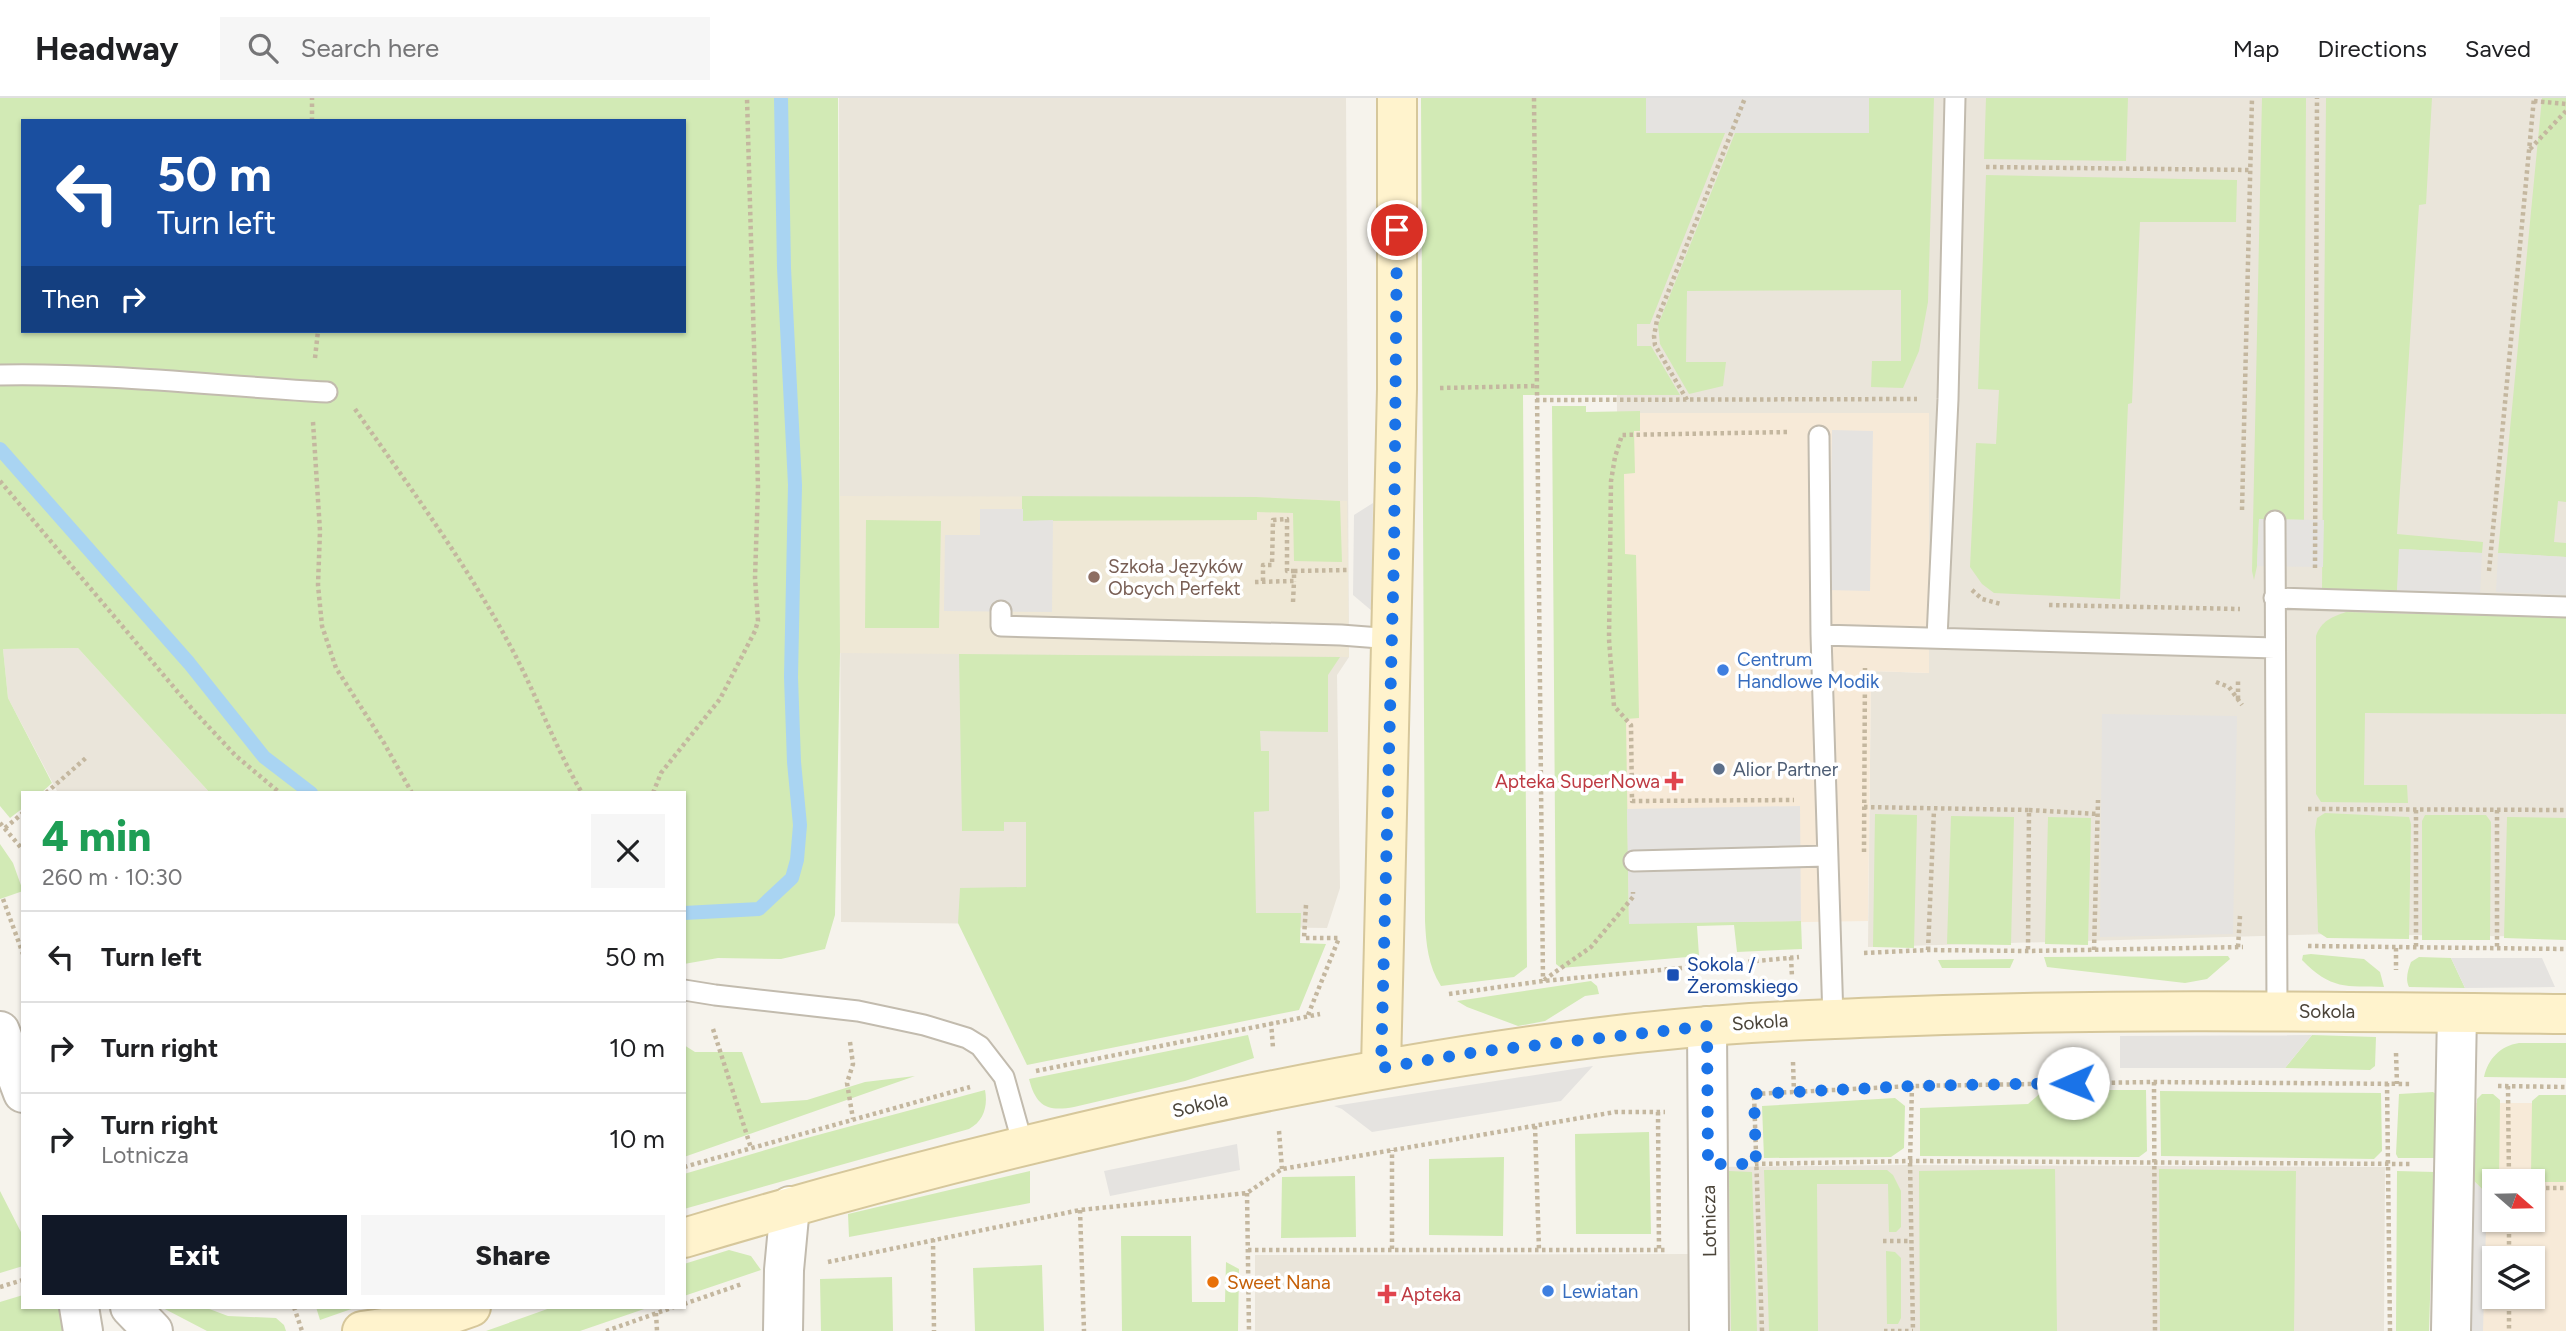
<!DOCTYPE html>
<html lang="en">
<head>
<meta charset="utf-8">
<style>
	:root { --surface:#fff; --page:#f6f6f6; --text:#202124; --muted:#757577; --line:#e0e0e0; --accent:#111827 }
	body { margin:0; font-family:Figtree,sans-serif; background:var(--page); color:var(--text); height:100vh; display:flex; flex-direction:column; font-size:26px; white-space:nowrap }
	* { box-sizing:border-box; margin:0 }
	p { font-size:23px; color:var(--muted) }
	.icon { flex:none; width:38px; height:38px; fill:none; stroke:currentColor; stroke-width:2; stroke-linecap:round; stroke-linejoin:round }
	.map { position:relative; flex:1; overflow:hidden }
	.panel { position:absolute; left:21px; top:693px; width:665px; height:518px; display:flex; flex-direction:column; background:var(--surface); border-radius:0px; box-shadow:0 2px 5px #0004 }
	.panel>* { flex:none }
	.hud { position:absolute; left:21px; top:21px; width:665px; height:214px; border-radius:0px; box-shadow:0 2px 5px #0004; background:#1a4fa0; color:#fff; overflow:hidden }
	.needle { width:46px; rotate:110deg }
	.controls { position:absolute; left:2482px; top:1071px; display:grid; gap:14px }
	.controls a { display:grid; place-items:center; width:63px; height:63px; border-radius:0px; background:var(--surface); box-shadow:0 2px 5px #0004; font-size:35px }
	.pin { position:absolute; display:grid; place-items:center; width:60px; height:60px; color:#fff; margin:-30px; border:4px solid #fff; border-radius:50%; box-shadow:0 2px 7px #0007 }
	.me { position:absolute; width:77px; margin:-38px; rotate:269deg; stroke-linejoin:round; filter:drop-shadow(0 0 5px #0008) }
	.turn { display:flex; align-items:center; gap:24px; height:147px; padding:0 21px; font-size:32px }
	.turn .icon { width:91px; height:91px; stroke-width:2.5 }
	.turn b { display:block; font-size:49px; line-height:60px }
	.then { display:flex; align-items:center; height:66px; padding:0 21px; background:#0003; gap:14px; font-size:26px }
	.round { display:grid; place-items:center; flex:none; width:74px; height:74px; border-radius:0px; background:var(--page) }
	.overview { display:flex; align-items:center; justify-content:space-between; height:119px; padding:0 21px }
	h1 { font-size:42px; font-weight:800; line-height:52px; color:#1e9e55 }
	.action { display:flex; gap:14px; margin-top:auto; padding:14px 21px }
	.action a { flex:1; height:80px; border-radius:0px; background:var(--accent); color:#fff; font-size:28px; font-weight:800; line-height:80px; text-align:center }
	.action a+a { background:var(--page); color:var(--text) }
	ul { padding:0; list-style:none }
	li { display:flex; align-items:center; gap:21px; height:91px; padding:0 21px; border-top:2px solid var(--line) }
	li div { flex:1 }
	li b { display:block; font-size:26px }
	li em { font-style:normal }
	header { display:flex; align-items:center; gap:42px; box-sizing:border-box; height:98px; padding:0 35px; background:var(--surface); border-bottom:2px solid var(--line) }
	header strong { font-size:33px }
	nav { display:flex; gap:38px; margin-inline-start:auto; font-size:24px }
	.search { width:490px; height:63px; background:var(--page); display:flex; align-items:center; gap:18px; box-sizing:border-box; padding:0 24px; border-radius:0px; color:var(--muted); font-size:26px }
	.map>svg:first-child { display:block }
	.residential { fill:#eae5da }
	.commercial { fill:#f7ead8; fill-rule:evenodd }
	.education { fill:#efe8d6 }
	.green { fill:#d2eab5; fill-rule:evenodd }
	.parking { fill:#e5e3e0 }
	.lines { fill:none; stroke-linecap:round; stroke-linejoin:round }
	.stream { stroke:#a9d4f2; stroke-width:14 }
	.lane-casing { stroke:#c2bbae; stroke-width:23 }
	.street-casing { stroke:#c2bbae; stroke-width:42 }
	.secondary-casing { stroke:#d6c79b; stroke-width:42 }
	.path { stroke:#c4b79f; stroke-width:4.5; stroke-dasharray:3.5 3.5; stroke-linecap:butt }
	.lane { stroke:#fff; stroke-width:19 }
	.street { stroke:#fff; stroke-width:38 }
	.secondary { stroke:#fff3cd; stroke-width:38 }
	.route { stroke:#1a73e8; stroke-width:12; stroke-dasharray:0 21.6 }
	.education-dot { fill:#8d6e63; stroke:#fff; stroke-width:2.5 }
	.shop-dot { fill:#3f7fe0; stroke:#fff; stroke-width:2.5 }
	.service-dot { fill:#5c6f8a; stroke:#fff; stroke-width:2.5 }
	.health-dot { fill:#e0444e; stroke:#fff; stroke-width:2.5 }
	.transit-dot { fill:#1a4fb4; stroke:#fff; stroke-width:2.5 }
	.food-dot { fill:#e8710a; stroke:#fff; stroke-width:2.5 }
	.labels { text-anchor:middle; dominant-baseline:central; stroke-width:7; stroke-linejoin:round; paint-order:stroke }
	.education-label { font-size:19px; fill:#785e54; stroke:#fff; text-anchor:start }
	.shop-label { font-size:19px; fill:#366cbe; stroke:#fff; text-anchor:start }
	.service-label { font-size:19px; fill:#4e5e75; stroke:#fff; text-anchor:start }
	.health-label { font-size:19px; fill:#be3a42; stroke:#fff; text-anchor:end }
	.transit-label { font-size:19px; fill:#164399; stroke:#fff; text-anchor:start }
	.street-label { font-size:19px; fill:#4b4439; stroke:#fff }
	.food-label { font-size:19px; fill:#c56008; stroke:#fff; text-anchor:start }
</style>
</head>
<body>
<header>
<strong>Headway</strong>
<div class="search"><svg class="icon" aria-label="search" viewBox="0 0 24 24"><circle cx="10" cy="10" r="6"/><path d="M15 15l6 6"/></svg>Search here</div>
<nav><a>Map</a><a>Directions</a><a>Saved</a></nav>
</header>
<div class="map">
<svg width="2566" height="1233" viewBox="0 0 2566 1233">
	<rect width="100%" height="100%" fill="#f6f3ec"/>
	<path class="residential" d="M839 0H1346L1349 559 1337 577 1340 790 1327 830 841 824Z
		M1614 0H2566V839L2329 836 1868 849 1871 573 1929 575V315H1617Z
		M78 550 210 695H58L8 600 3 551Z
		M1906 1067 2385 1069 2384 1233H1718L1716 1069Z
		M1689 1156 1690 1233H1255V1157Z"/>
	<path class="commercial" d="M1617 315H1929V575L1871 573 1868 823 1627 827Z
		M2456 1005H2566V1233H2452ZM2494 1083H2532V1122H2494ZM2494 1160H2532V1199H2494Z"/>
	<path class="education" d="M840 398 1256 399 1347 403 1349 559 840 555Z"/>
	<path class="green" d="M0 0H838L840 555 835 817 825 851 781 861 718 860 684 866V695H210L78 550 3 551 8 600 52 685 41 695H23V710L10 720 0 708ZM23 23H684V233H23Z
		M1421 0H1646V35H1725L1650 226H1637V248H1651L1680 297H1523L1527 869 1514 879 1441 888C1428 868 1426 845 1425 823Z
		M1869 0H1934L1928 204 1919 253 1903 290 1871 289 1872 263H1901V192L1687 193 1686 264H1726L1723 288 1689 296 1660 246 1658 227 1735 35H1869Z
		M1986 0H2128L2126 63 1984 61Z
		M2262 0H2306L2304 422 2259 421 2257 468 2254 482 2252 473Z
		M2326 0H2432L2426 106 2419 107 2397 436 2483 444 2482 455 2400 451 2397 494 2322 492Z
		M2542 0H2566V404L2558 403 2554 444 2566 445V459L2498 455Z
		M1986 77 2237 82 2236 124H2140L2132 305 2128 306 2120 501 1994 495 1982 486 1970 469 1976 345 1996 346 1999 292 1978 291Z
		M1552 308H1586V314L1640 313V333H1634L1635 375 1624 376 1625 456 1636 457 1639 620 1626 621 1629 825 1801 823 1802 851 1737 854 1734 827 1697 828 1699 858 1561 870 1556 866Z
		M1022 398 1256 399 1340 403 1342 464 1294 463 1293 415 1257 414V422L1022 423Z
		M866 422 941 423 939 530H865Z
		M2346 514 2566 520V616L2365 615 2364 687H2407L2408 705 2321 704 2316 696V538C2321 523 2332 519 2346 514Z
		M959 556 1340 559 1328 577V634L1260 633 1261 653H1269V713L1254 714 1256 815H1301L1300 845 1326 846 1299 912 1027 967 958 825 960 790 1026 789V724H1004V733H962Z
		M2325 715 2409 719 2411 726 2409 841 2327 840 2318 834 2315 733 2317 720Z
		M1875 716 1917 717 1914 850 1873 849Z
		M2425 717H2486L2491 724 2490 842H2422V723Z
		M1951 718 2014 719 2011 847 1947 846Z
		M2048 719 2091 720 2088 847 2045 846Z
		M2507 719 2566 720V842L2504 840Z
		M0 746 13 765 23 793 0 801Z
		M2311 856 2364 861 2380 874 2384 889C2346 888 2331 892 2302 862L2303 857Z
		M2228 858 2230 861 2207 881 2185 885 2047 869 2044 859Z
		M2419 859 2451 860 2465 890 2409 889C2405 881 2408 872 2411 864Z
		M2014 861 2010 870H1942L1938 862Z
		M1591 883 1597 888 1599 896 1585 898 1545 923 1518 928 1467 909 1457 903Z
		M1248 937 1254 960 1185 983 1074 1009C1047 1014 1036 1008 1029 981Z
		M2312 937 2376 939 2375 968 2370 972 2285 970Z
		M2519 945H2566V980L2484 979C2488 961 2500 948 2519 945Z
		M684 947 695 954H742L761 1005 807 1002 865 984 915 978 684 1059Z
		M985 992C988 1008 984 1023 969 1031L684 1111V1076L803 1041Z
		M2044 992H2146L2147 1053 2139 1059 1920 1058V1010L2028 1006Z
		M2160 993 2381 995 2382 1053 2374 1061 2161 1058Z
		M2433 994 2436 996 2435 1060H2398L2396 1056 2399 996Z
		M2482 996H2493L2500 1002 2499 1083H2494L2493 1097 2487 1096 2473 1082 2477 1001Z
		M2539 997H2566V1084H2541L2531 1077 2532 1003Z
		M1895 1000 1905 1008 1904 1050 1891 1059 1764 1060 1762 1008Z
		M1649 1034 1651 1136H1576L1575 1036Z
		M1504 1059 1503 1138 1429 1137V1061Z
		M2055 1071 2057 1233H1920L1919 1073Z
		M2159 1071 2296 1073 2294 1233H2160Z
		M1764 1072H1887L1893 1077 1901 1093V1129L1896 1134H1889L1888 1086H1817L1818 1233H1769Z
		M1030 1073V1105L849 1139 848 1116Z
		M1729 1073 1752 1074 1757 1233H1731Z
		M2397 1073 2434 1074 2429 1233H2396Z
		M1355 1078 1356 1139 1281 1140 1282 1079Z
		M0 1093 23 1138V1168L0 1175Z
		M1121 1138H1191L1192 1204H1225L1226 1164 1239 1171 1238 1233H1122Z
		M729 1152 751 1158 761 1172 684 1198V1166Z
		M1886 1153 1895 1154 1901 1160V1220L1898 1226H1887Z
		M1042 1167 1044 1233H975L973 1170Z
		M892 1179 893 1233H821L820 1181Z
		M23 1197V1209H62V1233H0V1204Z
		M161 1209H204L228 1218 276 1220 284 1227 286 1233H207Z
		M316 1209H357L320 1222Z
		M553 1209H650L580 1233H486Z"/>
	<path class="parking" d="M1646 0H1869V35H1646Z
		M1832 332 1873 333 1870 493 1829 492Z
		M1373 405 1372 513 1353 497 1354 417Z
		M980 411H1023V423L1053 422 1052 514 944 513 945 437H980Z
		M2259 421 2324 422 2323 469 2257 468Z
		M2399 451 2482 455 2480 498 2397 494Z
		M2498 455 2566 459V497L2496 494Z
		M2102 616 2237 618 2233 836 2100 839Z
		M1800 708 1801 823 1629 826 1627 711Z
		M2451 860H2542L2555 889 2465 890Z
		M2312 937 2285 970H2120V938Z
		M1593 968 1561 1003 1372 1034 1342 1011 1334 1008Z
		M1237 1046 1240 1072 1110 1098 1104 1073Z
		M2473 1082 2487 1096 2483 1233H2469Z"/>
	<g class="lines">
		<path class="stream" d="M0 351 189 565 264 659 311 695
			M684 815 759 811 792 780 797 762 800 727 794 664 791 579 795 387 784 170 781 0"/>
		<g class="lane-casing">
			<path id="lane" d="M0 277C109 275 218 288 327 294
				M1819 338 1821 537 1833 921
				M2275 423 2277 913
				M2274 500 2566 509
				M1001 513V528L1341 537 1393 541
				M1821 537 2275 550
				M1937 540 1948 301 1955 0
				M1634 763 1827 758
				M684 892 715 897 858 913 924 927 967 940 980 948 1004 979 1023 1047"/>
		</g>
		<g class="street-casing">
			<path id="street" d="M1707 928 1709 1233
				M0 933 23 995
				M79 1209 83 1233
				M130 1209 153 1233
				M783 1233 784 1172 790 1108
				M2451 1233 2457 915"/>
		</g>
		<g class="secondary-casing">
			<path id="secondary" d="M1381 970 1397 291V0
				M684 1140C834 1095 985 1056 1138 1021 1316 981 1494 948 1676 931 1755 923 1835 921 1915 918 2132 910 2349 914 2566 916
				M362 1233 431 1223 471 1209"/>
		</g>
		<path class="path" d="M1534 0 1543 883
			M2534 3 2566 6
			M312 23V0
			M2530 51 2566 13
			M1986 69 2250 72
			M315 260 318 233
			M1440 290 1536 288
			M1536 302 1917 301
			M1687 302 1655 247 1654 238 1657 222 1745 0
			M355 311C408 387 463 461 507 542 535 592 553 646 582 695
			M313 324 320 433 318 487 322 528 336 570 384 645 412 695
			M1787 334 1622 337 1615 359 1611 383 1609 541 1614 608 1631 627 1632 703 1794 702
			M0 383 193 612 235 657 280 695
			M2242 412 2252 0
			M2315 470 2317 0
			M2489 473 2534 0
			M1263 483V467H1272L1273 422 1287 421V473H1294
			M1255 484 1294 483V473L1348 472
			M1972 492 1982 501 2001 506
			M1293 504 1294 483
			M2049 507 2240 511
			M2216 584 2229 589 2242 607
			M2238 601V582
			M46 695 87 659
			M653 695 661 675 720 601 755 533 758 523 755 480 758 389 747 0
			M1864 709 2029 712 2028 853
			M2308 711 2566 712
			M2029 712 2098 716
			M2416 712V849
			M2497 712V852
			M0 725 23 752
			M5 730 23 715
			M1864 754 1865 570
			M3 801 23 856
			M1306 807 1304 840H1339
			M2308 848 2566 851
			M2238 849 2240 818
			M2396 850V872
			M1928 852 1934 712
			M2094 852 2098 702
			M1864 855 1928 852 2028 853 2243 849
			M1791 859 1792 879
			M1544 882 1591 849 1633 799V794
			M1449 896 1543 883 1799 859
			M1308 917 1339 840
			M1271 924 1273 950
			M713 931 751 1050
			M850 944 853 966 847 985 853 1021
			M2396 955 2397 986
			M1793 964 1794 995
			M1036 973 1320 916
			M2154 984 2155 1233
			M2387 985 2390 1233
			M1912 988 1910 1063 1913 1233
			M2498 988 2566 989
			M2508 988 2509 1083
			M1658 1014 1659 1152
			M1535 1028 1539 1152
			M1279 1033 1282 1071
			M1755 1066 1910 1063 2411 1066
			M684 1069 970 989
			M2532 1090H2566
			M1247 1095 1249 1233
			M1080 1112 1084 1233
			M2509 1122V1160
			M933 1141 934 1233
			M1883 1143H1911
			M1392 1151V1052
			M1248 1152H1667
			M828 1164 1080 1112 1247 1095 1282 1071 1615 1014H1665
			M0 1189 23 1182
			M2509 1199V1233
			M684 1206 742 1186
			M294 1209 302 1233
			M656 1215 657 1233
			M606 1233 674 1209
			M1762 1233 1754 996 1912 988 2154 984 2412 986
			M1884 1233H1913"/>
		<use href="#lane" class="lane"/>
		<use href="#street" class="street"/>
		<use href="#secondary" class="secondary"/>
	</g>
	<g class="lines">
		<path class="route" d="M1397 132 1394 457 1381 970 1476 954 1707 928 1708 1066H1756L1754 996 1912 988 2073 985"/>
	</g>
	<circle class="education-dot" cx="1094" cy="479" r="7"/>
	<g class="shop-dot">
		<circle cx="1723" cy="572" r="7"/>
		<circle cx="1548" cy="1193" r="7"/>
	</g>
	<circle class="service-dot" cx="1719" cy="671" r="7"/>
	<g class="health-dot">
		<path d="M1670.5 672.5h7v7h7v7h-7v7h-7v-7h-7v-7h7z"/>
		<path d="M1383.5 1185.5h7v7h7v7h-7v7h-7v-7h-7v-7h7z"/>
	</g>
	<rect class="transit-dot" x="1666" y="870" width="14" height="14" rx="3.5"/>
	<circle class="food-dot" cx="1213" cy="1184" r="7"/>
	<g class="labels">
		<g class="education-label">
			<text x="1108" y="468">Szkoła Języków<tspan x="1108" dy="22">Obcych Perfekt</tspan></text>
		</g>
		<g class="shop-label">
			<text x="1737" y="561">Centrum<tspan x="1737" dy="22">Handlowe Modik</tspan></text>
			<text x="1562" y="1193">Lewiatan</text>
		</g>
		<g class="service-label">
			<text x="1733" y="671">Alior Partner</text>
		</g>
		<g class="health-label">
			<text x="1660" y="683">Apteka SuperNowa</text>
			<text x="1401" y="1196" text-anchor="start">Apteka</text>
		</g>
		<g class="transit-label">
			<text x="1687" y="866">Sokola /<tspan x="1687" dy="22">Żeromskiego</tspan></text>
		</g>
		<g class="street-label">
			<text x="2327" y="913">Sokola</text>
			<text transform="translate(1760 924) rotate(-4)">Sokola</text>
			<text transform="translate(1200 1007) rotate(-13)">Sokola</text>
			<text transform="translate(1709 1123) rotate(-91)">Lotnicza</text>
		</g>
		<g class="food-label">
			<text x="1227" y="1184">Sweet Nana</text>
		</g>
	</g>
</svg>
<div class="controls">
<a><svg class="needle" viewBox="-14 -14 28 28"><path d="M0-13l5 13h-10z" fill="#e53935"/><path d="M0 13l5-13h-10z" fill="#757577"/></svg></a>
<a><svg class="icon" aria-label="layers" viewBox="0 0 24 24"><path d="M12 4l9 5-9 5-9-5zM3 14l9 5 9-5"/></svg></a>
</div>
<div class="pin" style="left:1397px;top:132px;background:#d93025"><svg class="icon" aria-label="arrive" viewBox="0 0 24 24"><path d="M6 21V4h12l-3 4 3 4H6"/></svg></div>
<svg class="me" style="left:2073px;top:985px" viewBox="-20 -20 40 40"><circle r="19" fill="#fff"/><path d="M0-13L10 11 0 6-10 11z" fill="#1a73e8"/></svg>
<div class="hud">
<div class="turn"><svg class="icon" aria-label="left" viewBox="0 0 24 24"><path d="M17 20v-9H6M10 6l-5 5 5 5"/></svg><div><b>50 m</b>Turn left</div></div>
<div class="then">Then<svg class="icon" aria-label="right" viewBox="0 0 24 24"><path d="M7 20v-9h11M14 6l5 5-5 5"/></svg></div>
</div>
<section class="panel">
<div class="overview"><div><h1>4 min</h1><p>260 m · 10:30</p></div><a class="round"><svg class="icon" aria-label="close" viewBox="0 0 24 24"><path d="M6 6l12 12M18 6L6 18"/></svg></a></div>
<ul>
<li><svg class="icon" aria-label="left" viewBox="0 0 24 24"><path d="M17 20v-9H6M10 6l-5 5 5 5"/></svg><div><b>Turn left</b></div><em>50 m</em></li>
<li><svg class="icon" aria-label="right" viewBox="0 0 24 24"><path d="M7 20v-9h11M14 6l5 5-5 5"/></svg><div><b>Turn right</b></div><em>10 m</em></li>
<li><svg class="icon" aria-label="right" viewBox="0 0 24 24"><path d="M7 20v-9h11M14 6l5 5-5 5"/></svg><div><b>Turn right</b><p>Lotnicza</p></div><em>10 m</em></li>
</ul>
<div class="action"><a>Exit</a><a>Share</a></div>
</section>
</div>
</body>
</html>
